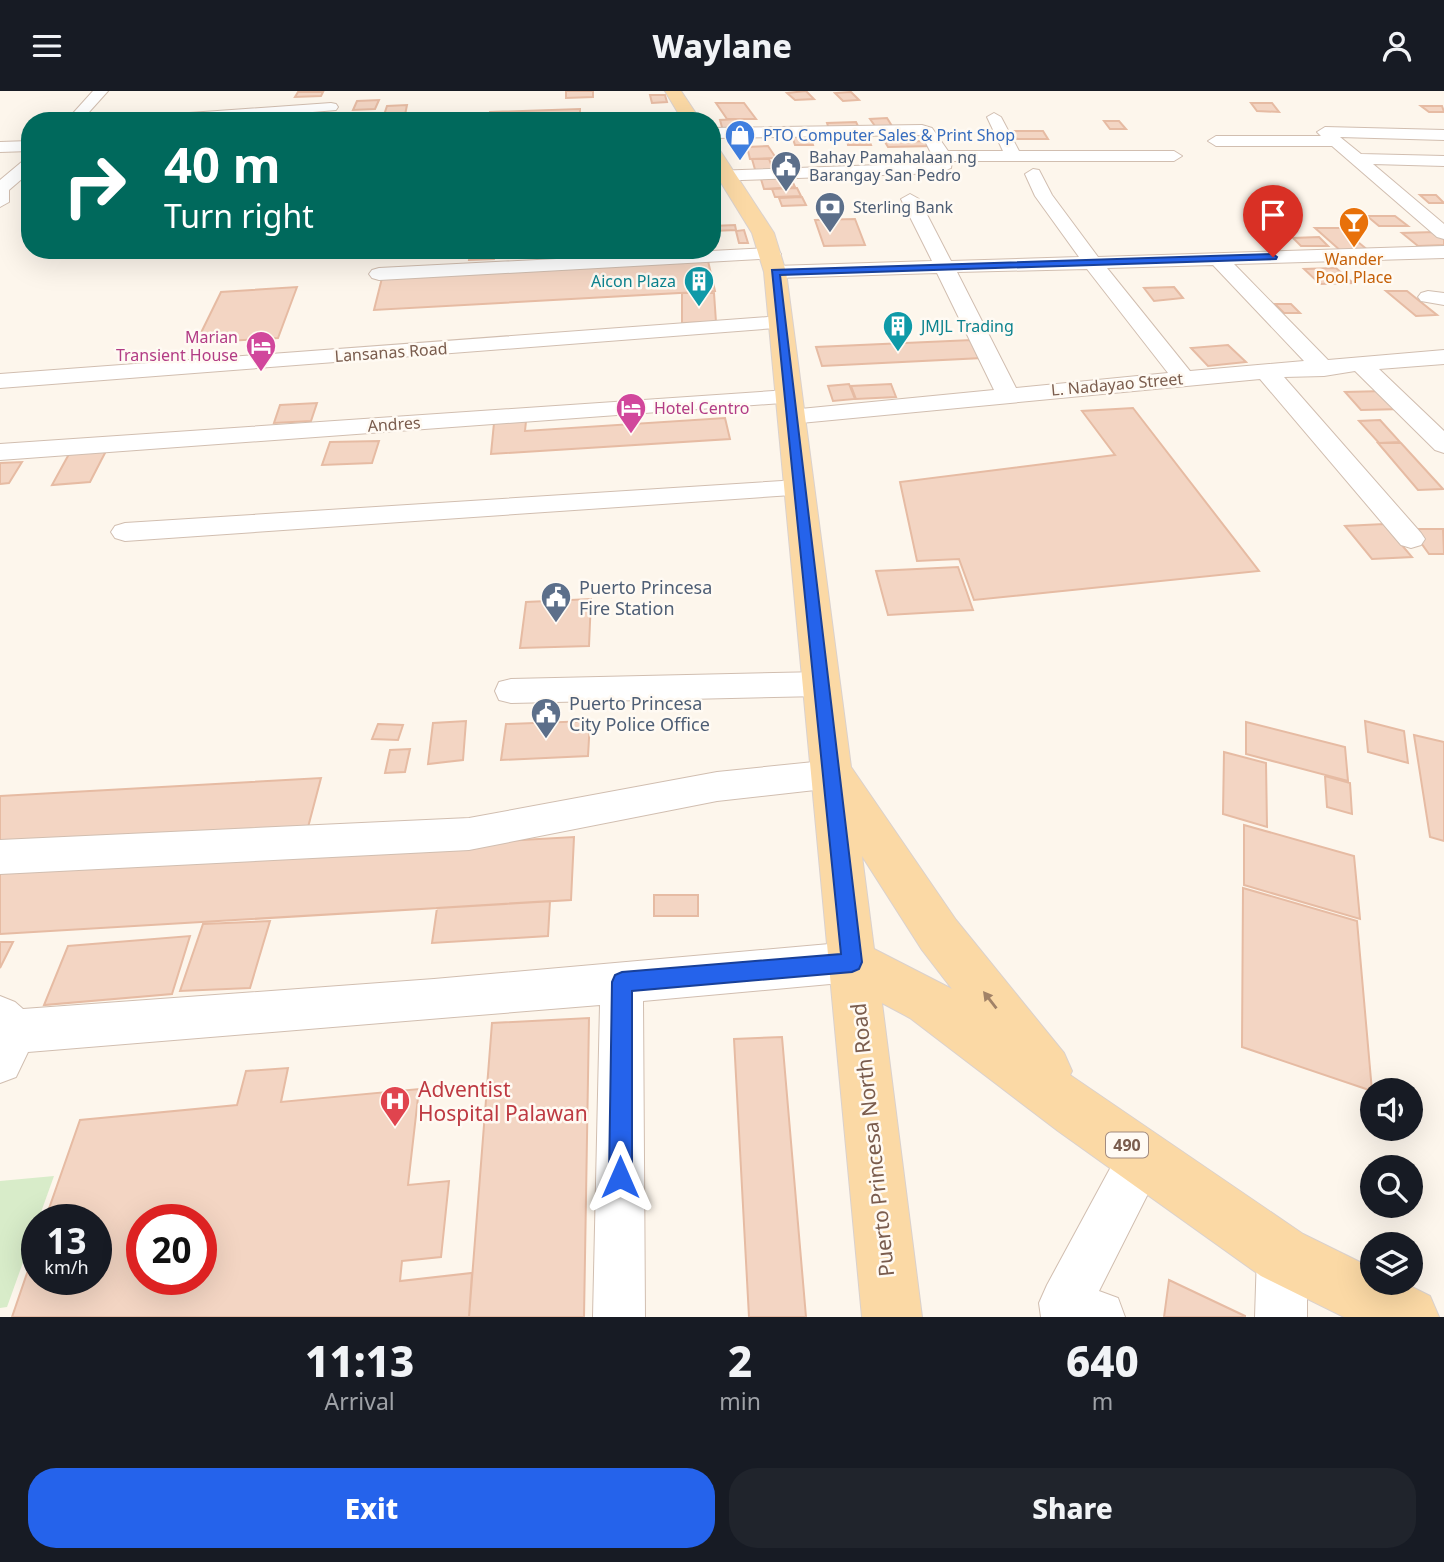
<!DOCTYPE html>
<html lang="en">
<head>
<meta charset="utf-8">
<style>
	:root { --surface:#171b24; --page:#20242c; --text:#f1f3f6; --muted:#9ea1a6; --accent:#2563eb }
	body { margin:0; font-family:"Noto Sans",sans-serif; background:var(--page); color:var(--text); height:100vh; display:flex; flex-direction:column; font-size:26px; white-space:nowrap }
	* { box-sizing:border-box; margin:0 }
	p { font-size:23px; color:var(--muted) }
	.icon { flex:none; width:38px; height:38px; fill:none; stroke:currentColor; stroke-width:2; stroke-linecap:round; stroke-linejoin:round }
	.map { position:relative; height:1226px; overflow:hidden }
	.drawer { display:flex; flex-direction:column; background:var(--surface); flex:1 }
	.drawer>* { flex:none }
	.hud { position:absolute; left:21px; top:21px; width:700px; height:147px; border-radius:28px; box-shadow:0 7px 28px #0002; background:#00695c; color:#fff; overflow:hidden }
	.buttons { position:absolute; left:1360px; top:987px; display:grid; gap:14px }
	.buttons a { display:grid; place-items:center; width:63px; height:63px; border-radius:50%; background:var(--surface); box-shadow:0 7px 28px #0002; font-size:35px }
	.speed { position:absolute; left:21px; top:1113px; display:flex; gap:14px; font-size:35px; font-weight:700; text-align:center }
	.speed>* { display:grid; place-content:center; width:91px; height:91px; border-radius:50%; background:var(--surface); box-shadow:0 7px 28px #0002; line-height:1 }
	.speed small { font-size:18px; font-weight:400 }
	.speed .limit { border:10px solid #d22; background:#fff; color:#111 }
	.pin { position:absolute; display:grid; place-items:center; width:60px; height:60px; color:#fff; margin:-72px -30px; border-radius:50% 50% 50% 0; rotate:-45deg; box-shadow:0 0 7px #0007 }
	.pin .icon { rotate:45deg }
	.me { position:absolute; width:77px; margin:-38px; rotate:0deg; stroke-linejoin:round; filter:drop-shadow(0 0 5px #0008) }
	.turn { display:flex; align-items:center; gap:24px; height:147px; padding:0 28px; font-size:32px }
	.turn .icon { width:91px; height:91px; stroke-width:2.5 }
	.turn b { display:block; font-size:49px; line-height:60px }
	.eta { display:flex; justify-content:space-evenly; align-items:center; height:119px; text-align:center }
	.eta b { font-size:42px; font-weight:800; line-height:49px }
	.button { display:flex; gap:14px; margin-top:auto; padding:14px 28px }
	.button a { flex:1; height:80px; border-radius:28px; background:var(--accent); color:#fff; font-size:28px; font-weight:800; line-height:80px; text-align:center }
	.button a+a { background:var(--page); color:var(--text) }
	header { display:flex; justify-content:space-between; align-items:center; height:91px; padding:0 28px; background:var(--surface); font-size:32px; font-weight:800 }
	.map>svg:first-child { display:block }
	.green { fill:#d8ecc9 }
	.building { fill:#f3d5c3; stroke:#e6bba3; stroke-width:2; fill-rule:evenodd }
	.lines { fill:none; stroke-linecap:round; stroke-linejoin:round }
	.minor-casing { stroke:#d1beb0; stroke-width:2 }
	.major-casing { stroke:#dad1cd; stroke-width:2 }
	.minor { fill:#fff; fill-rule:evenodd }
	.major { fill:#fbd9a5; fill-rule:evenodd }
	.oneway { fill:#a18267 }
	.route { fill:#2563eb; stroke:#184099; stroke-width:2 }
	.labels { text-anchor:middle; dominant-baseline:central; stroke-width:5; stroke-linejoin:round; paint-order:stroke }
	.far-shop-label { font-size:16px; fill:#366cbe; stroke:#fffaf3; text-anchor:start }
	.far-service-label { font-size:16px; fill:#4e5e75; stroke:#fffaf3; text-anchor:start }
	.far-food-label { font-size:16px; fill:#c56008; stroke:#fffaf3 }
	.far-culture-label { font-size:16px; fill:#0d838f; stroke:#fffaf3; text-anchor:end }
	.far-hotel-label { font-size:16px; fill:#b23c85; stroke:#fffaf3; text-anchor:end }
	.far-street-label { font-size:16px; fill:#7a5c4d; stroke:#fffaf3 }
	.shield { fill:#fffaf3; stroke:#a28b7f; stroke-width:2 }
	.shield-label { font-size:16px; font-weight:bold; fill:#7a5c4d }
	.service-label { font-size:18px; fill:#4e5e75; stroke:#fffaf3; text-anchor:start }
	.near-health-label { font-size:21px; fill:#be3a42; stroke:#fffaf3; text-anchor:start }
	.near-street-label { font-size:21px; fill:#7a5c4d; stroke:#fffaf3 }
</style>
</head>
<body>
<header><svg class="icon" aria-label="menu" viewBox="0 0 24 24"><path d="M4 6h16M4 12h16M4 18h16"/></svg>Waylane<svg class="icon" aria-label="person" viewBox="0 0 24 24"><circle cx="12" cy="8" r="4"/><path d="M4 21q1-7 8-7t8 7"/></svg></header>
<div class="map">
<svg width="1444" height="1226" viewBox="0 0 1444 1226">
	<rect width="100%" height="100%" fill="#fdf6ec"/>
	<path class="green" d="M54 1085 7 1216 0 1217V1090Z"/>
	<path class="building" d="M566 0H593V6L566 7Z
		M806 0 814 8 795 9 787 2Z
		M298 1H323L321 5 295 6Z
		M851 1 859 9 843 10 835 2Z
		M650 4H665L667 11 652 12Z
		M379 9 375 18 353 19 357 10Z
		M716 12H744L756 28H727Z
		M1251 12H1272L1279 21 1257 20Z
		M407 14 405 24H384L387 15Z
		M1421 15H1442L1444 21H1429Z
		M580 18V30H488L490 21Z
		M887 27 892 35H875L870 28Z
		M738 28 741 40H723L720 29Z
		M1104 30H1119L1126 38H1110Z
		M856 31 859 37 829 38 827 32Z
		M1012 40H1043L1048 48H1017Z
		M792 45H810L813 54H795Z
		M847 49H869L871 54H848Z
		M930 50 933 55 888 56 885 51Z
		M768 55 776 67 750 68 747 56Z
		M752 68H769L774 81 756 82Z
		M789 83 795 96 764 98 760 85Z
		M797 97 801 105 775 106 772 98Z
		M1420 104H1436L1444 112H1429Z
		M802 106 806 114 782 115 779 107Z
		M1367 125H1395L1408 135H1379Z
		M855 128 865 154 824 155 815 129Z
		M735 134 736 139 712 140V135Z
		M1315 137H1341L1369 160 1342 161Z
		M744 139 748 152H739L736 140Z
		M1435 141 1444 148V154L1418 155 1402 142Z
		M1319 146 1328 155H1301L1293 147Z
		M470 159H495L494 168 469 169Z
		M523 159H544V164L523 165Z
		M559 159H611V161L558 163Z
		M708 170 715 200 374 219 382 187Z
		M1336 177 1353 192 1320 193 1304 178Z
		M297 196 278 247 196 252 221 201Z
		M1174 196 1183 207 1154 210 1144 197Z
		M1386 200H1407L1437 224 1416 225Z
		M682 202H714L716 231 682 232Z
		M1275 213H1291L1300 222H1284Z
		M972 249 982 267 822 275 816 256Z
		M1228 254 1246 271 1208 275 1191 257Z
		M849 293 855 308 833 310 828 295Z
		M891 293 896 306 856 308 851 295Z
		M1385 300 1402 318 1361 319 1345 301Z
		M317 312 311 330 274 332 280 314Z
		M1133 317 1259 480 974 509 959 468 917 470 900 391 1115 364 1082 320Z
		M725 327 730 348 491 363 494 332 526 330 525 340Z
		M1380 329 1400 351 1379 352 1359 330Z
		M379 350 372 372 322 374 330 351Z
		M1378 352H1401L1443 398 1418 399Z
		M106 360 90 391 52 394 69 363Z
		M22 371 9 392 0 393V372Z
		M1384 433 1412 466 1372 468 1345 435Z
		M1411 438H1443L1444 463H1429Z
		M958 476 973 519 888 524 876 480Z
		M591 508 589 555 520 557 526 511Z
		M466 630 463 669 428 673 433 632Z
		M590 630 588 665 501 669 506 633Z
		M1365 630 1404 640 1408 672 1368 661Z
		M1246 631 1345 656 1348 690 1246 663Z
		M378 633 403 634 398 649 372 648Z
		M1414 644 1444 651V750L1430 746Z
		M410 658 405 681 385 682 390 659Z
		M1224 661 1266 672 1267 736 1223 723Z
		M1325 685 1350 692 1352 723 1327 716Z
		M321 687 307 740 0 757V705Z
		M1244 734 1354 765 1360 828 1244 794Z
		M574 746 571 809 0 843V779Z
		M1243 797 1357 830 1372 1000 1242 956Z
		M654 804H698V825H654Z
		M550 810 548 845 432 852 437 817Z
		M270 830 250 897 180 900 203 833Z
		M190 845 172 903 44 914 68 855Z
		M0 851H13L0 877Z
		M589 927 584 1226H469L492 932Z
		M782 946 806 1226H749L734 948Z
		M288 977 281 1011 419 998 408 1094 449 1090 441 1166 402 1170 400 1190 472 1182 469 1226H12L37 1153V1188H96V1129H45L80 1029 237 1014 246 980ZM142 1129H201V1188H142Z
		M1169 1189 1245 1225V1226H1164Z"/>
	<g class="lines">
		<g class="minor-casing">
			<path id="minor" d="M93 0H108L81 30H66Z
				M331 12 336 13 338 16 336 19 209 30H140L147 25Z
				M994 22 1001 26 1019 60H1174L1182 65 1174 70H952L951 77 939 82 712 90V80L936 72 922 44 712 47V37L922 34 932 37 948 60H1003L987 26Z
				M1325 36 1444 39V49L1340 46 1361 63 1444 65V75L1373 73 1444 133V148L1437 146 1332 55H1216L1208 50 1216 45H1321L1317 41Z
				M30 50V60L0 61V51Z
				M30 67V81L9 99V111L0 116V89L24 69Z
				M1033 78 1039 79 1052 104 1098 166 1444 155V167L1234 173 1328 269 1444 259V273L1379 278 1444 340V362L1435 359 1355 280 1324 285 1284 286 1421 442 1425 448 1421 454 1411 457 1401 454 1260 288 790 333 781 331 778 326 781 321 790 319 994 299 937 182 775 187 768 185 765 181 768 177 775 175 932 170 901 108 910 103 919 108 951 170 1079 166 1035 105 1025 83ZM1213 174 1304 270 1190 280 1107 177ZM1087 178 1168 282 1016 297 957 181Z
				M771 157 778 159 781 163 778 167 379 189 372 187 369 183 372 179 379 177Z
				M1428 200 1444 202V214L1421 210 1418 206 1421 202Z
				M781 225 789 226 792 231 789 236 0 297V283Z
				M788 299 796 301 800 306 796 311 0 369V353Z
				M798 389 807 391 811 397 807 403 125 450 115 447 111 441 115 435 125 432Z
				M821 581 833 584 837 593 833 602 821 605 511 612 499 609 495 600 499 591 511 588Z
				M833 669 846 673 851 683 846 693 833 697 717 710 469 759 0 783V749L469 727 717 681Z
				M852 851 867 857 873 871 867 885 852 891 643 910 645 1226H593L600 914 28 961 16 986 0 992V905L15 911 23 918 434 888Z
				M1143 1041 1160 1048 1167 1065 1099 1200 1118 1207 1125 1226H1041L1039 1212 1047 1194 1126 1048Z
				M1282 1139 1300 1146 1307 1164V1226H1255L1257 1164 1264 1146Z"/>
		</g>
		<g class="major-casing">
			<path id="major" d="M665 0H681L701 30H683Z
				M712 56 719 58 774 142 786 181 851 676 956 829 1064 962 1072 980 1070 984 1303 1143 1372 1177V1192H1404L1430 1205 1439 1226H1344L1261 1185 1058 1040 910 927 882 912 922 1226H862L764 181 752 142 712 77ZM862 765 922 859 952 898 874 858Z"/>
		</g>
		<use href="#minor" class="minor"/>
		<use href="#major" class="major"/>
	</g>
	<defs><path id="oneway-solid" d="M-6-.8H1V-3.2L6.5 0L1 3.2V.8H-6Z" transform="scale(1.75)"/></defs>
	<use class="oneway" href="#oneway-solid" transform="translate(990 909) rotate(-128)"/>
	<path class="route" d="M1273 163 1277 166 1276 168 780 184 862 871 859 878 852 881 632 900V1086L629 1095 620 1098 612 1095 609 1086 612 891 615 884 622 881 841 863 772 179Z"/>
	<defs>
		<g id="shop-pin" transform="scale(1.575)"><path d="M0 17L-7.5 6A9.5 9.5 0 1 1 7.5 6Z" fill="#3f7fe0" stroke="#fffaf3"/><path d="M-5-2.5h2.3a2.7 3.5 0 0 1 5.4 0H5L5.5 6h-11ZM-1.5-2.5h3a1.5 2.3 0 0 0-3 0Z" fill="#fff"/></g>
		<g id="civic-pin" transform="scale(1.575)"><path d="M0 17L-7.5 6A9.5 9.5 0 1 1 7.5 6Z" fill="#5c6f8a" stroke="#fffaf3"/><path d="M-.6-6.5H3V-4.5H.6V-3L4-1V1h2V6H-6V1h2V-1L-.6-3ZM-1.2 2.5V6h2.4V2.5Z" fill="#fff"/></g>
		<g id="bank-pin" transform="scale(1.575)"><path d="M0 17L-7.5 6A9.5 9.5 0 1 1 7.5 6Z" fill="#5c6f8a" stroke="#fffaf3"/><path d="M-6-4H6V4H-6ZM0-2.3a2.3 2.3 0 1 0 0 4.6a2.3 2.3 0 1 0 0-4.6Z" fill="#fff"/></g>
		<g id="bar-pin" transform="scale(1.575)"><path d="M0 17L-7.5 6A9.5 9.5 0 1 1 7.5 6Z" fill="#e8710a" stroke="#fffaf3"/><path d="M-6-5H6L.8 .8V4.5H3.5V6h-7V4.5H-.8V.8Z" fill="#fff"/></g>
		<g id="building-pin" transform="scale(1.575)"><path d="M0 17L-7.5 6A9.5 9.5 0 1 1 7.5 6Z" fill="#0f9aa8" stroke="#fffaf3"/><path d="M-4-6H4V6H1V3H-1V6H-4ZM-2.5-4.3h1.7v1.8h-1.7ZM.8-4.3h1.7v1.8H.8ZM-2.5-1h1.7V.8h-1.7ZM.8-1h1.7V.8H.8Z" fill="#fff"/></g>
		<g id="hotel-pin" transform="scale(1.575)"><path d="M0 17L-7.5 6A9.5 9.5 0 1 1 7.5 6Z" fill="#d1479c" stroke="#fffaf3"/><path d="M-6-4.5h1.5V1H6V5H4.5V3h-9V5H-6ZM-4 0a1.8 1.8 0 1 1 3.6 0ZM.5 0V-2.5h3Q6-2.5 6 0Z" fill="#fff"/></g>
		<g id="hospital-pin" transform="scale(1.575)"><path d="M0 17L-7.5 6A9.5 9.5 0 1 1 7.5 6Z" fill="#e0444e" stroke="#fffaf3"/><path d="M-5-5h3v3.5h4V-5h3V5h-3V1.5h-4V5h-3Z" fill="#fff"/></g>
	</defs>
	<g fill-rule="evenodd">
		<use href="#shop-pin" x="740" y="44"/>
		<use href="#civic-pin" x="786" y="75"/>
		<use href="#bank-pin" x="830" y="116"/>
		<use href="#bar-pin" x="1354" y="131"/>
		<use href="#building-pin" x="699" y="190"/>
		<use href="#building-pin" x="898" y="235"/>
		<use href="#hotel-pin" x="261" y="255"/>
		<use href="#hotel-pin" x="631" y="317"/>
		<use href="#civic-pin" x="556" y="506"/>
		<use href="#civic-pin" x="546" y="622"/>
		<use href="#hospital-pin" x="395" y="1010"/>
	</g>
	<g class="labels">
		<g class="far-shop-label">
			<text x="763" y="44">PTO Computer Sales &amp; Print Shop</text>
		</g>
		<g class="far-service-label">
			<text x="809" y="66">Bahay Pamahalaan ng<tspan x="809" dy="18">Barangay San Pedro</tspan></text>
			<text x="853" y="116">Sterling Bank</text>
		</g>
		<g class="far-food-label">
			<text x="1354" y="168">Wander<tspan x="1354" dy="18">Pool Place</tspan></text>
		</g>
		<g class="far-culture-label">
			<text x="676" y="190">Aicon Plaza</text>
			<text x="921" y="235" text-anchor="start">JMJL Trading</text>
		</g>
		<g class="far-hotel-label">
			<text x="238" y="246">Marian<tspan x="238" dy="18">Transient House</tspan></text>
			<text x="654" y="317" text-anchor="start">Hotel Centro</text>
		</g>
		<g class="far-street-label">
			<text transform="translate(391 261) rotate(-4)">Lansanas Road</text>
			<text transform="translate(1117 293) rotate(-5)">L. Nadayao Street</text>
			<text transform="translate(394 333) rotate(-4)">Andres</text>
		</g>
		<rect class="shield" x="1106" y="1041.5" width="42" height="25" rx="5"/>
		<g class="shield-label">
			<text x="1127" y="1054">490</text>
		</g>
		<g class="service-label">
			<text x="579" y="496">Puerto Princesa<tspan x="579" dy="21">Fire Station</tspan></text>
			<text x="569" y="612">Puerto Princesa<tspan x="569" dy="21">City Police Office</tspan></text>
		</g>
		<g class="near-health-label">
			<text x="418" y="998">Adventist<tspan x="418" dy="24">Hospital Palawan</tspan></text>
		</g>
		<g class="near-street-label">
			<text transform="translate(872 1049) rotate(-96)">Puerto Princesa North Road</text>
		</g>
	</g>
</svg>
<div class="buttons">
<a><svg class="icon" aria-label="sound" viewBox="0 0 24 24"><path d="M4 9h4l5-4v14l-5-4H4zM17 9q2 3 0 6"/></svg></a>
<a><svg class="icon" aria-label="search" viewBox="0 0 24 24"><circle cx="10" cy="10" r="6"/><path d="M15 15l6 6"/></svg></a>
<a><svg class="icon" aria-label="layers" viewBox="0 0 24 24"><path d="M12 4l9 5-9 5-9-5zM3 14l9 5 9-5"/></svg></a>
</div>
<div class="speed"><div>13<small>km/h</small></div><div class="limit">20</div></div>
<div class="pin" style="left:1273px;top:166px;background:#d93025"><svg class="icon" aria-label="arrive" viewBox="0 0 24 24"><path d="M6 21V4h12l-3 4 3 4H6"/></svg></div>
<svg class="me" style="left:620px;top:1086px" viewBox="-20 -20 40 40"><path d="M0-17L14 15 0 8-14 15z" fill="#2563eb" stroke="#fff" stroke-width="4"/></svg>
<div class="hud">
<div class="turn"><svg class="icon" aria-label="right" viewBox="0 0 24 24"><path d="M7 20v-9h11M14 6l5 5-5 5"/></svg><div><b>40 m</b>Turn right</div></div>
</div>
</div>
<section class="drawer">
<div class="eta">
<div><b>11:13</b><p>Arrival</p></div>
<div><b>2</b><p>min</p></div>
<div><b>640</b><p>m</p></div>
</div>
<div class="button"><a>Exit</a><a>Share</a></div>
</section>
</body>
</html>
